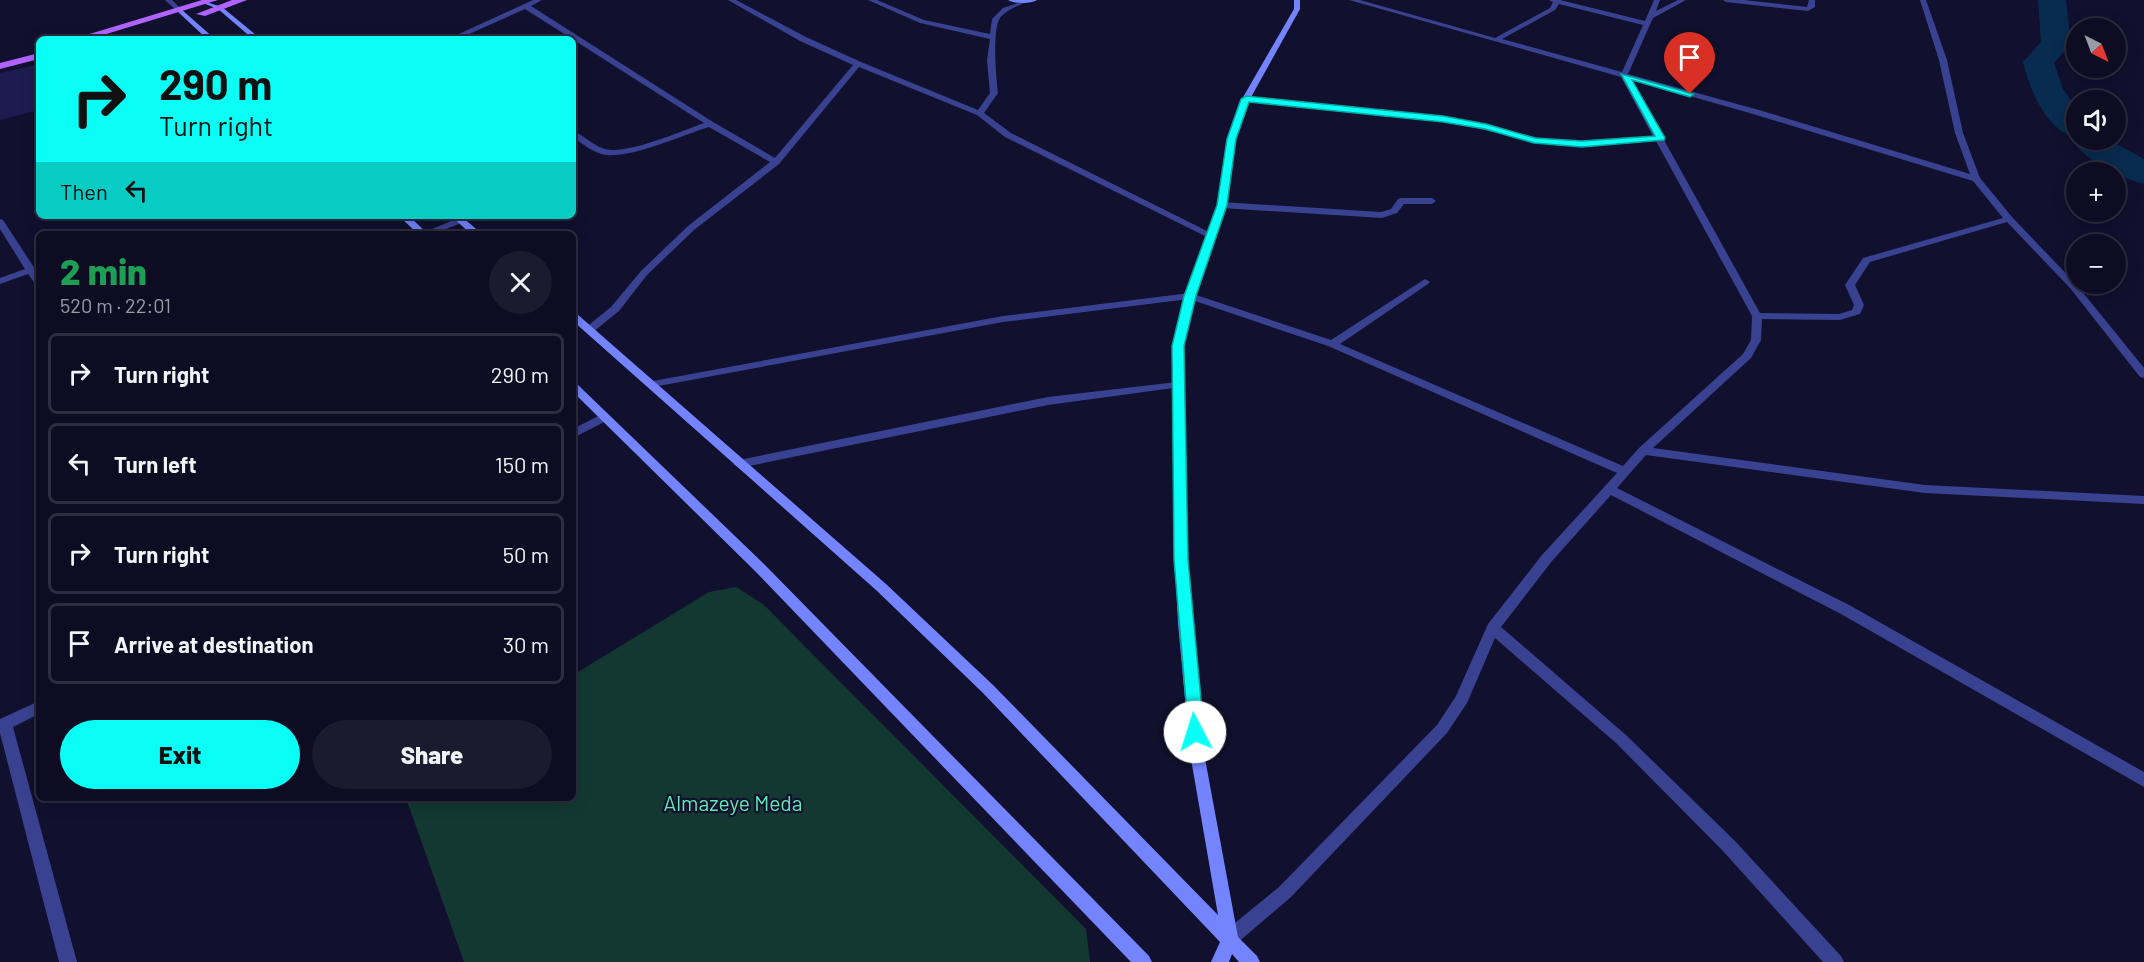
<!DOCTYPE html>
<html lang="en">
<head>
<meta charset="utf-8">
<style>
	:root { --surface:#0d0c22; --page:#1b1a2f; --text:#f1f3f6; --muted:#9a9ba5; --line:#2d2c40; --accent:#09fff5 }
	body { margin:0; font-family:Barlow,sans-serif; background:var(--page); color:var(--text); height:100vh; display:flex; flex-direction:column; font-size:22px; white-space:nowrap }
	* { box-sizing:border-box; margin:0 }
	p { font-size:20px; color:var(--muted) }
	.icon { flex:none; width:33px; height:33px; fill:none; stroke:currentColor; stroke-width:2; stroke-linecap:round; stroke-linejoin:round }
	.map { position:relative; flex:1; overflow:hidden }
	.drawer { position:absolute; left:36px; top:231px; width:540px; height:570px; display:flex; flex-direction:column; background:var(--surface); border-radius:9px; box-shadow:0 3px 15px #0003,0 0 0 2px var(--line) }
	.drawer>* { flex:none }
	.hud { position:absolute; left:36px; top:36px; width:540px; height:183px; border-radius:9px; box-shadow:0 3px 15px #0003,0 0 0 2px var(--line); background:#09fff5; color:#111; overflow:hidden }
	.needle { width:39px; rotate:138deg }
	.fabs { position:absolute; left:2066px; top:18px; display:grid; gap:12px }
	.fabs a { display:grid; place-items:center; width:60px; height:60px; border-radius:50%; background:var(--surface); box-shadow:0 3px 15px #0003,0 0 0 2px var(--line); font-size:30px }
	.pin { position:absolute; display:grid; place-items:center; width:51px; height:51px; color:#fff; margin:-62px -26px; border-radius:50% 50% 50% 0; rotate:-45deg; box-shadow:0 0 6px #0007 }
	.pin .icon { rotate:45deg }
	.me { position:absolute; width:66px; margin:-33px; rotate:355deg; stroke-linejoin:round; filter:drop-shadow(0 0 4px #0008) }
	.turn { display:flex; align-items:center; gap:21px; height:126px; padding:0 24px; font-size:27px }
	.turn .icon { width:78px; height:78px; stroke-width:2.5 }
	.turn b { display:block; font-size:42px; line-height:51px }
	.then { display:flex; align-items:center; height:57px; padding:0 24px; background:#0003; gap:12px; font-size:22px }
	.round { display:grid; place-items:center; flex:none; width:63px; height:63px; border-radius:32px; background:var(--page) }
	.head { display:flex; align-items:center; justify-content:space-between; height:102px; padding:0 24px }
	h1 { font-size:36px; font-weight:800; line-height:45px; color:#1e9e55 }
	.button { display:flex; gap:12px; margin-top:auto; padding:12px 24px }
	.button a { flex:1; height:69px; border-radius:36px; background:var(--accent); color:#111; font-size:24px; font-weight:800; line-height:69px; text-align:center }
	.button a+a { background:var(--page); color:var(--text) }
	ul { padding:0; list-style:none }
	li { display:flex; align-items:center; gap:18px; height:81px; margin:0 12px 9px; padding:0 12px; border:3px solid var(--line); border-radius:9px }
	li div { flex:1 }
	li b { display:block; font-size:22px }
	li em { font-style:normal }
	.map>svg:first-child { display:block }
	.green { fill:#133832 }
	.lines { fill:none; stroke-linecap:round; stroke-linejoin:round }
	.river { fill:#082c4f; fill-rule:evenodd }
	.building { fill:#1e1b50 }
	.street { fill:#394290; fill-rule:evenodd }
	.secondary { fill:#7484ff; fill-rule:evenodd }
	.primary { fill:#af64ff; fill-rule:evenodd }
	.route { fill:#09fff5; stroke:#06a69f; stroke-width:1.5 }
	.labels { text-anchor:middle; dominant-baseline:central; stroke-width:4.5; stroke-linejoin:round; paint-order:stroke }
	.near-park-label { font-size:21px; fill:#60e8b3; stroke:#11102e }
</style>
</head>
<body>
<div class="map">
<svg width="2144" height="962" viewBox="0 0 2144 962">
	<rect width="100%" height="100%" fill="#11102e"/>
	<path class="green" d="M736 587 763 604 1086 929 1090 962H464L406 798H573V675L709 592Z"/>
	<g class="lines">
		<path class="river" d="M2038 0H2066L2071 44 2054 63 2063 89 2076 108V140H2109L2144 159V184C2120 178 2086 161 2072 140L2074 137C2046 130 2029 88 2023 62L2041 42Z"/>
	</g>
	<path class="building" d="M39 64V110L0 120V73Z"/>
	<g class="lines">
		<path class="street" d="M165 0H172L182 10 177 11Z
			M533 0H542L531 6 713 122 775 158 853 65 800 41 728 0H736L806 37 861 62 978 110 990 93 987 60 990 39 920 23 868 0H877L924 20 990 34 992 19 1003 8 1024 1V3C1016 7 1006 10 1000 18 992 30 996 77 998 93L984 113 1011 133 1217 236 1215 238H1209L1005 137 977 115 859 67 779 164 694 230 647 275 619 311 593 332H585L584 330 585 328 611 307 641 271 688 226 770 162 709 127C683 135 632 158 606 155 593 153 583 144 573 137V131C584 135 593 146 605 149 627 155 681 131 704 123L525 9 458 39H448Z
			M1349 0H1360L1495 38 1550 8 1553 2 1549 0H1560L1645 21 1654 0H1660L1656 11 1678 0H1686L1653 18 1628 74 1759 110 1970 174 1955 133 1939 60 1920 0H1926L1947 60 1963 133 1980 178 2012 217 2076 284 2144 368V378L2140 377 2070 288 2007 222 1870 262 1855 285 1864 305 1860 314 1840 320 1762 319 1761 340 1751 358 1653 448 1925 485 2144 496V504L1925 493 1646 455 1617 488 1851 606 2144 772V787L1841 614 1611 495 1552 561 1501 627 1626 735 1734 840 1841 956 1844 962H1823L1722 850 1616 743 1495 638 1467 703 1447 733 1291 897 1236 944 1230 946 1224 944 1221 938 1224 932 1279 887 1437 725 1456 696 1488 624 1542 555 1617 473 1328 346 1189 299 1003 322 653 387 648 384 653 381 1003 316 1190 293 1331 340 1425 279 1430 282 1428 284 1340 344 1623 466 1639 448 1743 354 1751 340 1752 316 1656 141 1559 146 1443 121 1246 101 1242 99 1246 97 1443 117 1559 142 1653 136 1621 77ZM1559 4 1643 25 1622 72 1502 39 1555 10ZM1630 79 1753 114 1973 181 2003 218 1863 258 1845 285 1854 305 1852 310 1839 314 1760 313 1664 140 1665 138 1661 136Z
			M1723 0H1744L1807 7 1809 0H1815V7L1808 11 1726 2Z
			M1401 198H1432L1436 201 1432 204H1404L1397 213 1382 218 1222 208 1218 205 1222 202 1381 212 1391 209 1398 199Z
			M461 217 464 218V222L433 234H420Z
			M0 219 3 220 39 275V286L36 285 28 274 0 284V278L25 269 0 229Z
			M1177 382 1181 383 1182 385 1181 387 1048 405 739 468 733 464 739 460 1048 397Z
			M604 413 610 417 608 420 573 438V429Z
			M39 701V714L13 727 77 962H59L0 733V719Z"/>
		<path class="secondary" d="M1008 0H1037C1031 4 1014 4 1008 0Z
			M1294 0H1300V9L1250 99 1236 139 1226 205 1195 296 1183 346 1187 560 1192 623 1204 753 1238 937 1257 956 1260 962H1239L1232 954 1229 962H1211L1220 942 983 693 876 590 573 321V313L577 314 886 584 993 685 1218 915 1190 753 1178 623 1175 560 1173 346 1185 296 1218 205 1228 139 1242 99 1294 9Z
			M203 1 222 7 261 39H253L218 9 203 3Z
			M177 9H181L215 39H207L177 11Z
			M399 216H409L428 234H418Z
			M451 216H461L482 234H471Z
			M573 383 577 384 765 565 1149 956 1152 962H1131L755 571 573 392Z"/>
		<path class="primary" d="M202 0H218L90 39H73Z
			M232 0H247L205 16 196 14Z
			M39 53V59L0 69V63Z"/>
	</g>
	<path class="route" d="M1621 74 1694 94 1690 97 1632 80 1665 138 1664 140 1582 147 1534 143 1485 129 1443 122 1249 102 1236 139 1227 205 1196 296 1184 346 1188 560 1204 732 1201 737H1189L1174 560 1172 346 1184 296 1217 205 1227 139 1241 99 1246 96 1443 116 1486 124 1535 138 1582 141 1655 136Z"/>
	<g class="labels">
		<g class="near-park-label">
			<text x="733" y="802">Almazeye Meda</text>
		</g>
	</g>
</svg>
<div class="fabs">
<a><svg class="needle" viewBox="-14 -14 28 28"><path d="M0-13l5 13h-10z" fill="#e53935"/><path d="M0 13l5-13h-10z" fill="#9a9ba5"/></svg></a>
<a><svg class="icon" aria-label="sound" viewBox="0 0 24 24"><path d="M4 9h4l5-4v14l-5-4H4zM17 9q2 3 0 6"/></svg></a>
<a>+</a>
<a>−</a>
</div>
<div class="pin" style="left:1690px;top:94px;background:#d93025"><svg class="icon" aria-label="arrive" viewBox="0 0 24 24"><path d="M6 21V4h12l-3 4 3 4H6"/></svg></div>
<svg class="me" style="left:1195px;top:732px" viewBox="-20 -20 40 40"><circle r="19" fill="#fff"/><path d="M0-13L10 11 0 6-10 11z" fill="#09fff5"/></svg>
<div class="hud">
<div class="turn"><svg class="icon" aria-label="right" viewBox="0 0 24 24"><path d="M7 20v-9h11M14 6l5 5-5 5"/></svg><div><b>290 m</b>Turn right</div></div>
<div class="then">Then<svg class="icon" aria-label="left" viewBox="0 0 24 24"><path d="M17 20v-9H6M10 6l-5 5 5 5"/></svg></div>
</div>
<section class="drawer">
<div class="head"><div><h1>2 min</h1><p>520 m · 22:01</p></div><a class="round"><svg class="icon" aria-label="close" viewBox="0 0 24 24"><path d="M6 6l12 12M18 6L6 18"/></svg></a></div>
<ul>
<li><svg class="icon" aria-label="right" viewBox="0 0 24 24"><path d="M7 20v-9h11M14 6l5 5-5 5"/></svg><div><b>Turn right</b></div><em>290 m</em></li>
<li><svg class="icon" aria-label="left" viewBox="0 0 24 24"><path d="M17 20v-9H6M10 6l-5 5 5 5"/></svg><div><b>Turn left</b></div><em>150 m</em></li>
<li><svg class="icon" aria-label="right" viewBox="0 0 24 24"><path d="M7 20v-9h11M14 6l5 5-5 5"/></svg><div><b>Turn right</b></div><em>50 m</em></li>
<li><svg class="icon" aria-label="arrive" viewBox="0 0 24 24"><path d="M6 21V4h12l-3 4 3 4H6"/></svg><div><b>Arrive at destination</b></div><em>30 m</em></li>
</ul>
<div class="button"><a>Exit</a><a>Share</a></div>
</section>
</div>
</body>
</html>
